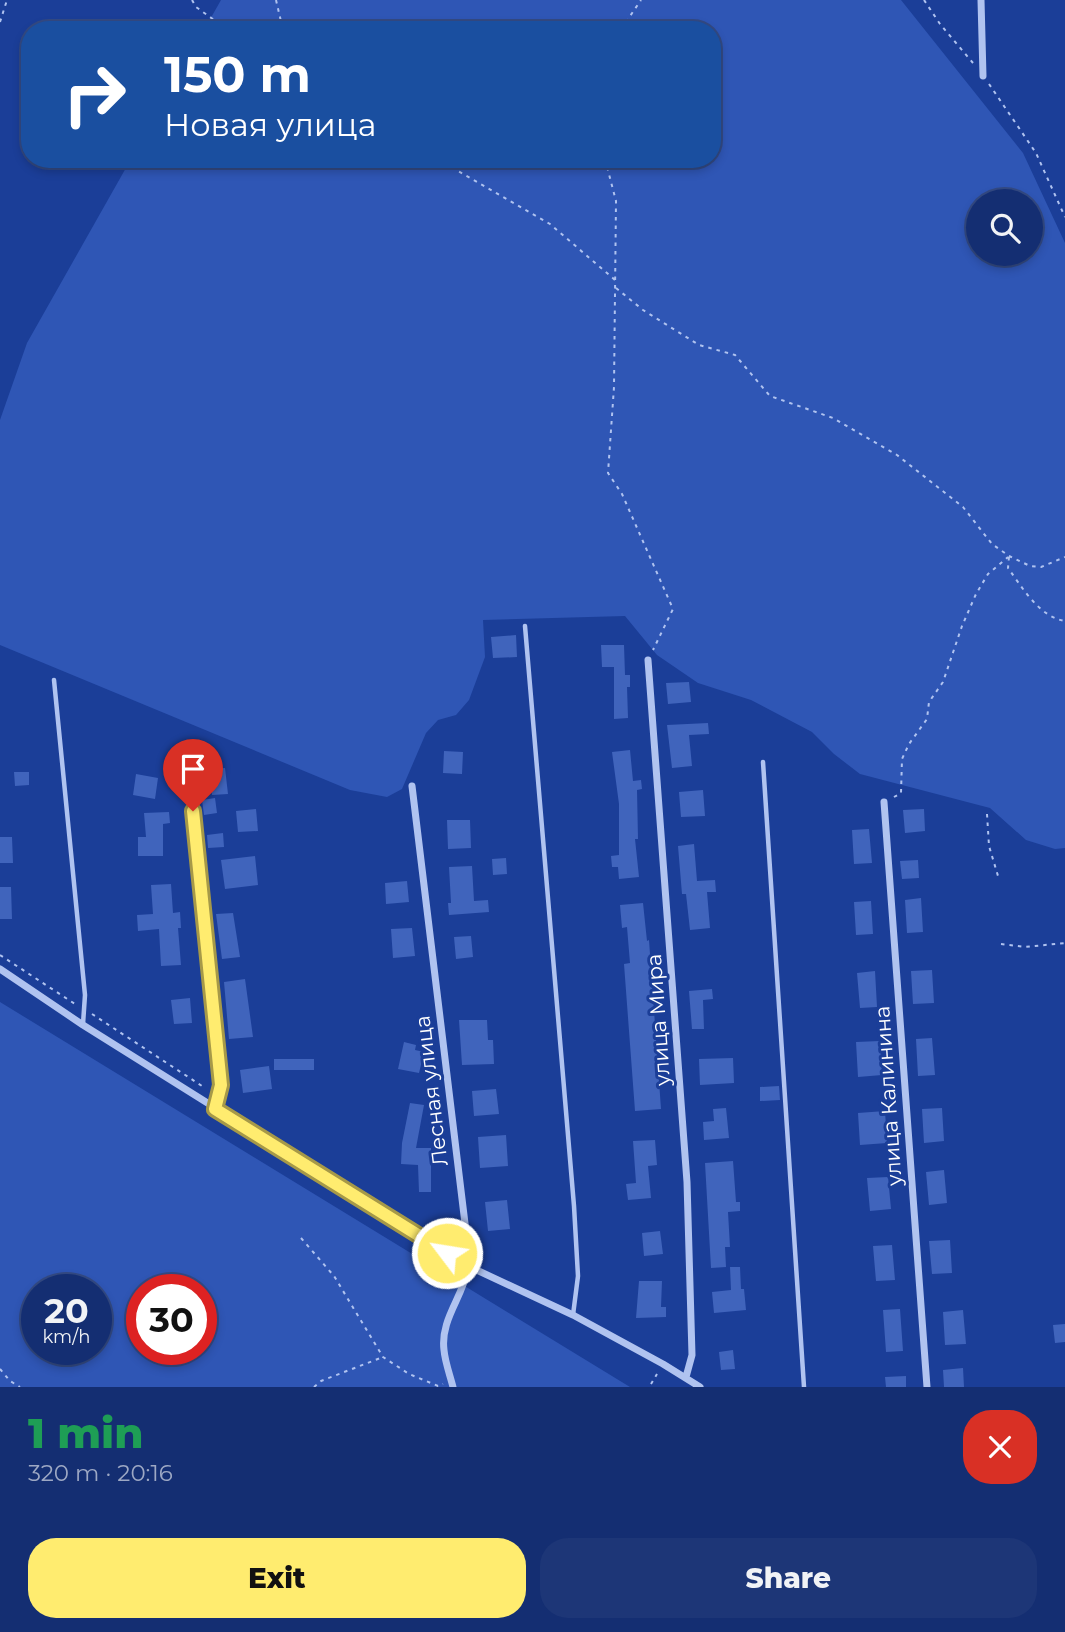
<!DOCTYPE html>
<html lang="en">
<head>
<meta charset="utf-8">
<style>
	:root { --surface:#142e72; --page:#1d3677; --text:#f1f3f6; --muted:#9da8c4; --line:#334a84; --accent:#ffec6f }
	body { margin:0; font-family:Montserrat,sans-serif; background:var(--page); color:var(--text); height:100vh; display:flex; flex-direction:column; font-size:26px; white-space:nowrap }
	* { box-sizing:border-box; margin:0 }
	p { font-size:23px; color:var(--muted) }
	.icon { flex:none; width:38px; height:38px; fill:none; stroke:currentColor; stroke-width:2; stroke-linecap:round; stroke-linejoin:round }
	.map { position:relative; height:1387px; overflow:hidden }
	.side { display:flex; flex-direction:column; background:var(--surface); flex:1 }
	.side>* { flex:none }
	.banner { position:absolute; left:21px; top:21px; width:700px; height:147px; border-radius:28px; box-shadow:0 4px 10px #0003,0 0 0 2px var(--line); background:#1a4fa0; color:#fff; overflow:hidden }
	.fabs { position:absolute; left:966px; top:189px; display:grid; gap:14px }
	.fabs a { display:grid; place-items:center; width:77px; height:77px; border-radius:50%; background:var(--surface); box-shadow:0 4px 10px #0003,0 0 0 2px var(--line); font-size:35px }
	.speed { position:absolute; left:21px; top:1274px; display:flex; gap:14px; font-size:35px; font-weight:700; text-align:center }
	.speed>* { display:grid; place-content:center; width:91px; height:91px; border-radius:50%; background:var(--surface); box-shadow:0 4px 10px #0003,0 0 0 2px var(--line); line-height:1 }
	.speed small { font-size:18px; font-weight:400 }
	.speed .limit { border:10px solid #d22; background:#fff; color:#111 }
	.pin { position:absolute; display:grid; place-items:center; width:60px; height:60px; color:#fff; margin:-72px -30px; border-radius:50% 50% 50% 0; rotate:-45deg; box-shadow:0 0 7px #0007 }
	.pin .icon { rotate:45deg }
	.me { position:absolute; width:77px; margin:-38px; rotate:301deg; stroke-linejoin:round; filter:drop-shadow(0 0 5px #0008) }
	.turn { display:flex; align-items:center; gap:24px; height:147px; padding:0 28px; font-size:32px }
	.turn .icon { width:91px; height:91px; stroke-width:2.5 }
	.turn b { display:block; font-size:49px; line-height:60px }
	.round { display:grid; place-items:center; flex:none; width:74px; height:74px; border-radius:28px; background:var(--page) }
	.overview { display:flex; align-items:center; justify-content:space-between; height:119px; padding:0 28px }
	h1 { font-size:42px; font-weight:800; line-height:52px; color:#1e9e55 }
	.action { display:flex; gap:14px; margin-top:auto; padding:14px 28px }
	.action a { flex:1; height:80px; border-radius:28px; background:var(--accent); color:#111; font-size:28px; font-weight:800; line-height:80px; text-align:center }
	.action a+a { background:var(--page); color:var(--text) }
	.map>svg:first-child { display:block }
	.green { fill:#2f56b5; fill-rule:evenodd }
	.building { fill:#4064bc }
	.lines { fill:none; stroke-linecap:round; stroke-linejoin:round }
	.path { stroke:#b0c3f0; stroke-width:2; stroke-dasharray:3.5 5; stroke-linecap:butt }
	.service { stroke:#b0c3f0; stroke-width:4.5 }
	.minor { stroke:#b0c3f0; stroke-width:7 }
	.route-casing { stroke:#a69948; stroke-width:18 }
	.route { stroke:#ffec6f; stroke-width:12 }
	.labels { text-anchor:middle; dominant-baseline:central; stroke-width:6; stroke-linejoin:round; paint-order:stroke }
	.street-label { font-size:21px; fill:#fff; stroke:#1b3e98 }
</style>
</head>
<body>
<div class="map">
<svg width="1065" height="1387" viewBox="0 0 1065 1387">
	<rect width="100%" height="100%" fill="#1b3e98"/>
	<path class="green" d="M221 0H901L1023 153 1065 243V848L1055 849 1026 840 990 808 860 774 834 754 812 732 751 700 698 683 657 655 625 616 483 620 485 657 469 700 456 715 438 720 426 733 402 789 387 797 350 790 0 645V420L27 343 131 159H712V30H204ZM978 201H1031V254H978Z
		M0 1002 630 1387H0ZM37 1290H96V1349H37ZM142 1290H201V1349H142Z"/>
	<path class="building" d="M516 635 517 657 493 658 491 637Z
		M601 645H624L625 675H630V687H627L628 718 614 719V667H602Z
		M689 682 691 702 668 704 666 683Z
		M708 723 709 734 689 735 692 766 672 768 667 725Z
		M630 750 633 781 641 780 642 789 637 790 638 839H635L639 877 619 879 618 867H612L611 856 619 855V804L612 752Z
		M444 751 463 752 462 774 443 773Z
		M225 768 228 794 212 795 209 769Z
		M14 772H29V785L15 786Z
		M136 774 158 778 155 799 133 795Z
		M703 790 705 816 681 817 679 792Z
		M215 798 217 813 204 815 202 800Z
		M256 809 258 831 238 832 236 811Z
		M924 809 925 831 905 833 903 810Z
		M169 812 170 823 163 824V856H138V837H146L144 813Z
		M447 820H470L471 848 448 849Z
		M869 829 872 863 854 864 852 830Z
		M223 833 224 847 208 848 207 835Z
		M0 837H12L13 863H0Z
		M694 844 697 881 715 880 716 892H707L710 928 690 930 686 894H682L678 846Z
		M255 856 258 885 225 889 221 860Z
		M506 858 507 874 493 875 492 859Z
		M918 860 919 878 902 879 900 861Z
		M472 866 474 901 488 900 489 912 449 915 448 903H451L449 867Z
		M407 881 409 902 386 904 385 883Z
		M171 884 173 913 180 912 181 928H178L181 965 161 966 159 929 138 931 137 915 153 914 151 885Z
		M0 887H11L12 919H0Z
		M921 898 923 932 907 933 905 900Z
		M871 901 873 934 856 935 854 902Z
		M643 903 647 941 649 940 661 1109 635 1111 624 964 630 963 627 927 622 928 620 905Z
		M233 913 240 957 222 959 216 914Z
		M412 928 415 956 393 958 391 929Z
		M471 936 473 957 456 959 454 937Z
		M932 970 934 1003 913 1004 911 971Z
		M875 971 877 1007 860 1008 857 973Z
		M245 979 253 1037 229 1039 224 982Z
		M712 989 713 999 703 1000 704 1029H692L689 991Z
		M190 998 192 1023 174 1024 171 1000Z
		M459 1020H487L488 1040H493L494 1064 462 1065Z
		M932 1038 935 1075 918 1076 916 1039Z
		M880 1041 882 1075 858 1077 856 1042Z
		M404 1042 416 1045 415 1050 424 1052 419 1073 398 1069Z
		M733 1058 734 1083 700 1085 699 1059Z
		M274 1059H314V1070H274Z
		M269 1066 272 1089 243 1093 240 1070Z
		M779 1086 780 1100 760 1101V1087Z
		M496 1089 499 1114 474 1116 472 1091Z
		M410 1103 424 1105 416 1148H431V1192H419L418 1165 401 1164 402 1143Z
		M726 1108 729 1138 704 1140 703 1122 714 1121 713 1109Z
		M942 1108 944 1141 924 1143 922 1109Z
		M885 1111 887 1143 860 1145 858 1113Z
		M506 1135 508 1166 480 1168 478 1137Z
		M655 1140 657 1165 648 1166 651 1198 628 1200 626 1184 636 1183 633 1141Z
		M733 1161 736 1202H740V1211L728 1212 730 1247H725L726 1267 711 1268 705 1163Z
		M944 1170 947 1203 929 1205 926 1172Z
		M888 1177 891 1209 870 1211 867 1178Z
		M507 1200 510 1229 488 1231 485 1202Z
		M660 1231 663 1254 644 1256 642 1233Z
		M950 1240 952 1273 932 1274 929 1241Z
		M892 1245 895 1280 876 1281 873 1246Z
		M730 1267H740L741 1289H744L746 1310 714 1313 712 1292 731 1290Z
		M639 1281H662L661 1307H666V1317L636 1318Z
		M900 1309 903 1351 886 1352 883 1310Z
		M963 1310 966 1344 945 1345 943 1312Z
		M1065 1324V1342L1055 1343 1053 1325Z
		M733 1350 735 1369 721 1370 719 1352Z
		M963 1368 964 1387H944L943 1370Z
		M906 1376V1387H886L885 1377Z"/>
	<g class="lines">
		<path class="path" d="M192 0 196 7 228 30
			M276 0 283 30
			M924 0 940 24 973 63
			M0 22 7 0
			M623 30 624 25 641 0
			M989 84 1036 153 1065 217
			M437 159 550 224 615 280
			M605 159 616 201 614 387 608 473 622 494 673 609 653 650
			M616 288 643 310 699 345 735 355 770 396 833 418 897 455 963 507 992 544 1009 556 1030 566 1041 567 1065 557
			M1009 557 1008 568C1022 587 1039 617 1065 621
			M894 797 901 793 902 759 909 744 927 719 929 702 943 682 962 626 976 594 988 574 1008 557
			M987 814 989 846 998 876
			M1001 944 1025 947 1065 943
			M0 955 75 1004
			M92 1014 205 1088
			M301 1238 334 1276 383 1357 409 1374 438 1386 443 1384
			M0 1369 10 1381 20 1387
			M651 1384 657 1374
			M314 1387 321 1381 383 1357"/>
		<path class="service" d="M525 626 574 1206 578 1276 573 1315
			M54 680 85 995 83 1024
			M763 762 804 1387"/>
		<path class="minor" d="M981 0 983 76
			M648 660 687 1182 692 1355 686 1377
			M187 756 221 1085 215 1109
			M412 786 467 1240C467 1248 469 1258 468 1267 464 1296 440 1319 444 1350 445 1362 450 1375 453 1387
			M884 802 927 1387
			M0 969 83 1025 468 1266 573 1315 663 1364 700 1387"/>
	</g>
	<g class="lines">
		<g class="route-casing">
			<path id="route" d="M193 811 221 1085 215 1109 447 1253"/>
		</g>
		<use href="#route" class="route"/>
	</g>
	<g class="labels">
		<g class="street-label">
			<text transform="translate(658 1020) rotate(-94)">улица Мира</text>
			<text transform="translate(431 1091) rotate(-97)">Лесная улица</text>
			<text transform="translate(888 1096) rotate(-94)">улица Калинина</text>
		</g>
	</g>
</svg>
<div class="fabs">
<a><svg class="icon" aria-label="search" viewBox="0 0 24 24"><circle cx="10" cy="10" r="6"/><path d="M15 15l6 6"/></svg></a>
</div>
<div class="speed"><div>20<small>km/h</small></div><div class="limit">30</div></div>
<div class="pin" style="left:193px;top:811px;background:#d93025"><svg class="icon" aria-label="arrive" viewBox="0 0 24 24"><path d="M6 21V4h12l-3 4 3 4H6"/></svg></div>
<svg class="me" style="left:447px;top:1253px" viewBox="-20 -20 40 40"><circle r="17" fill="#ffec6f" stroke="#fff" stroke-width="3"/><path d="M0-11L8 9 0 5-8 9z" fill="#fff"/></svg>
<div class="banner">
<div class="turn"><svg class="icon" aria-label="right" viewBox="0 0 24 24"><path d="M7 20v-9h11M14 6l5 5-5 5"/></svg><div><b>150 m</b>Новая улица</div></div>
</div>
</div>
<section class="side">
<div class="overview"><div><h1>1 min</h1><p>320 m · 20:16</p></div><a class="round" style="background:#d93025;color:#fff"><svg class="icon" aria-label="close" viewBox="0 0 24 24"><path d="M6 6l12 12M18 6L6 18"/></svg></a></div>
<div class="action"><a>Exit</a><a>Share</a></div>
</section>
</body>
</html>
